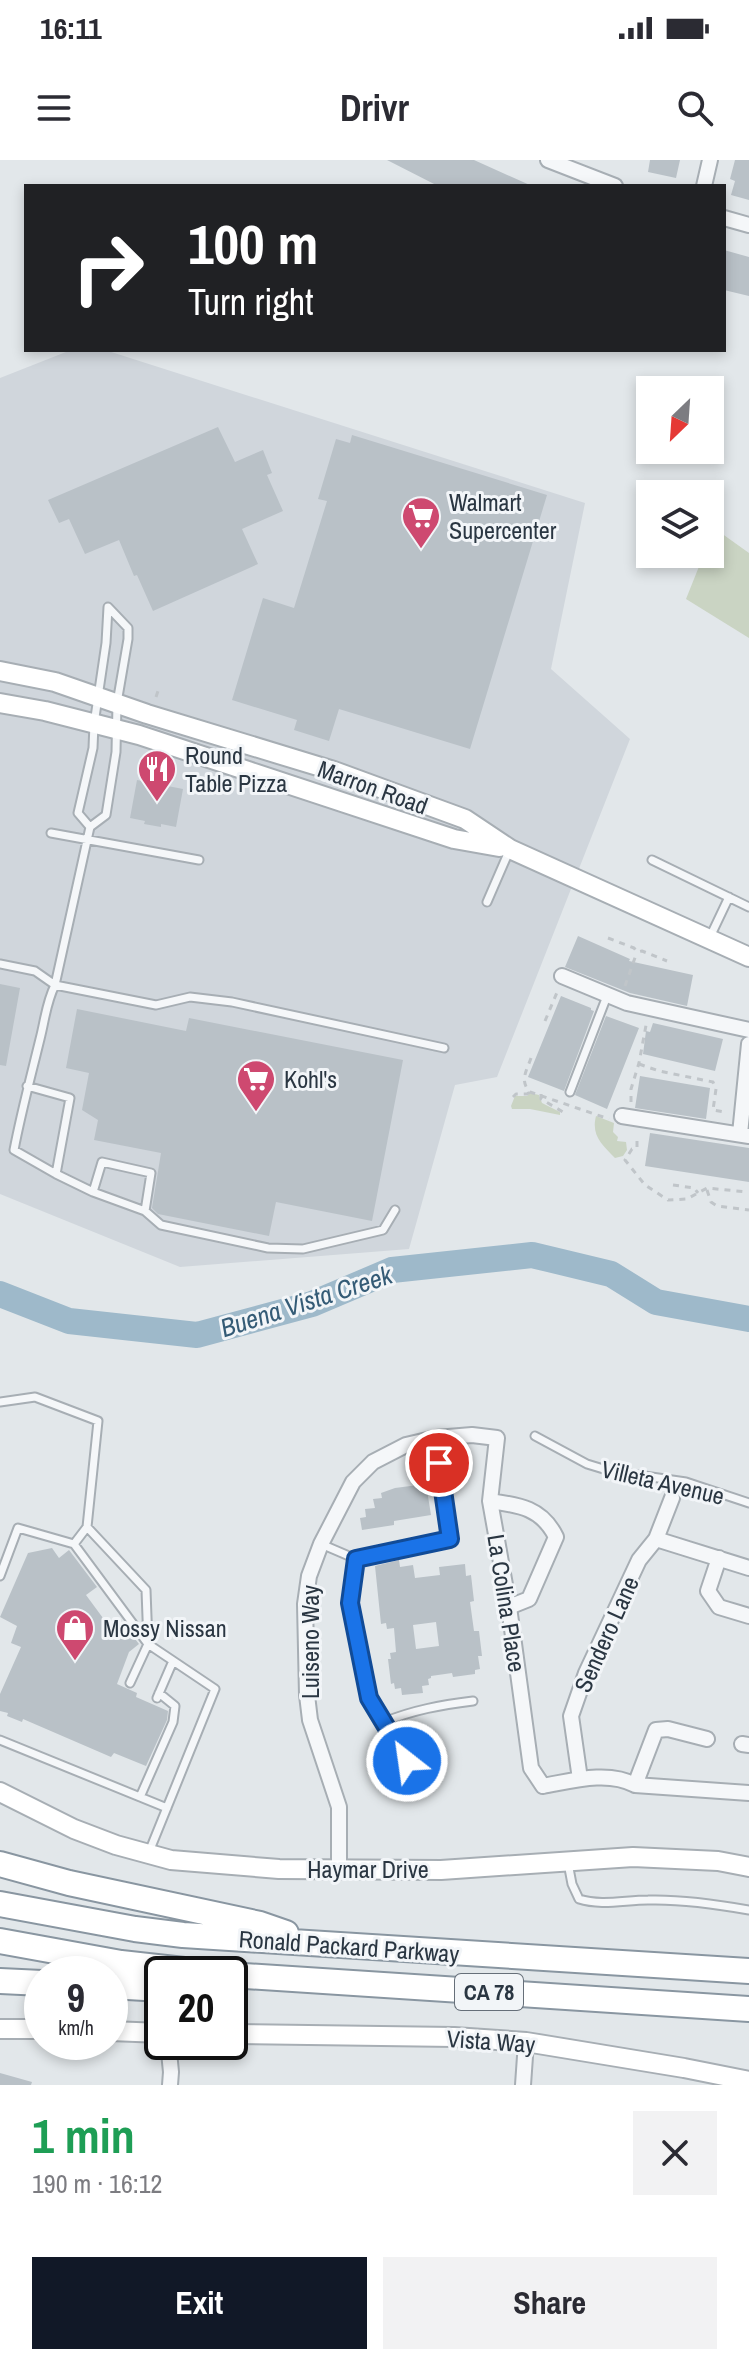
<!DOCTYPE html>
<html lang="en">
<head>
<meta charset="utf-8">
<style>
	:root { --surface:#fff; --page:#f2f2f3; --text:#2b2b33; --muted:#7c7c81; --accent:#111827 }
	body { margin:0; font-family:"Archivo Narrow",sans-serif; background:var(--page); color:var(--text); height:100vh; display:flex; flex-direction:column; font-size:30px; white-space:nowrap }
	* { box-sizing:border-box; margin:0 }
	p { font-size:26px; color:var(--muted) }
	.icon { flex:none; width:44px; height:44px; fill:none; stroke:currentColor; stroke-width:2; stroke-linecap:round; stroke-linejoin:round }
	.map { position:relative; height:1925px; overflow:hidden }
	.side { display:flex; flex-direction:column; background:var(--surface); flex:1 }
	.side>* { flex:none }
	.top-card { position:absolute; left:24px; top:24px; width:702px; height:168px; border-radius:0px; box-shadow:0 4px 12px #0003; background:#202124; color:#fff; overflow:hidden }
	.needle { width:52px; rotate:205deg }
	.controls { position:absolute; left:636px; top:216px; display:grid; gap:16px }
	.controls a { display:grid; place-items:center; width:88px; height:88px; border-radius:0px; background:var(--surface); box-shadow:0 4px 12px #0003; font-size:40px }
	.speed { position:absolute; left:24px; top:1796px; display:flex; gap:16px; font-size:40px; font-weight:700; text-align:center }
	.speed>* { display:grid; place-content:center; width:104px; height:104px; border-radius:50%; background:var(--surface); box-shadow:0 4px 12px #0003; line-height:1 }
	.speed small { font-size:20px; font-weight:400 }
	.speed .limit { border:4px solid #111; border-radius:12px; background:#fff; color:#111 }
	.pin { position:absolute; display:grid; place-items:center; width:68px; height:68px; color:#fff; margin:-34px; border:4px solid #fff; border-radius:50%; box-shadow:0 2px 8px #0007 }
	.me { position:absolute; width:88px; margin:-44px; rotate:330deg; stroke-linejoin:round; filter:drop-shadow(0 0 6px #0008) }
	.turn { display:flex; align-items:center; gap:28px; height:168px; padding:0 32px; font-size:36px }
	.turn .icon { width:104px; height:104px; stroke-width:2.5 }
	.turn b { display:block; font-size:56px; line-height:68px }
	.round { display:grid; place-items:center; flex:none; width:84px; height:84px; border-radius:0px; background:var(--page) }
	.summary { display:flex; align-items:center; justify-content:space-between; height:136px; padding:0 32px }
	h1 { font-size:48px; font-weight:700; line-height:60px; color:#1e9e55 }
	.cta { display:flex; gap:16px; margin-top:auto; padding:16px 32px }
	.cta a { flex:1; height:92px; border-radius:0px; background:var(--accent); color:#fff; font-size:32px; font-weight:700; line-height:92px; text-align:center }
	.cta a+a { background:var(--page); color:var(--text) }
	.status { display:flex; justify-content:space-between; align-items:center; height:56px; padding:0 40px; background:var(--surface); direction:ltr }
	.status svg { height:22px; fill:currentColor }
	header { display:flex; justify-content:space-between; align-items:center; height:104px; padding:0 32px; background:var(--surface); font-size:36px; font-weight:700 }
	.map>svg:first-child { display:block }
	.built { fill:#d0d6dc }
	.green { fill:#cad4c3 }
	.lines { fill:none; stroke-linecap:round; stroke-linejoin:round }
	.river { stroke:#9eb9ca; stroke-width:26 }
	.building { fill:#b9c1c7; fill-rule:evenodd }
	.lane-casing { stroke:#a7aeb4; stroke-width:11 }
	.street-casing { stroke:#a7aeb4; stroke-width:18 }
	.secondary-casing { stroke:#a7aeb4; stroke-width:22 }
	.highway-casing { stroke:#8996a1; stroke-width:28 }
	.path { stroke:#c0c5c9; stroke-width:3; stroke-dasharray:6 6; stroke-linecap:butt }
	.lane { stroke:#f5f7f9; stroke-width:7 }
	.street { stroke:#f5f7f9; stroke-width:14 }
	.secondary { stroke:#fff; stroke-width:18 }
	.highway { stroke:#fff; stroke-width:24 }
	.route-casing { stroke:#114b97; stroke-width:20 }
	.route { stroke:#1a73e8; stroke-width:14 }
	.labels { text-anchor:middle; dominant-baseline:central; stroke-width:6; stroke-linejoin:round; paint-order:stroke }
	.shield { fill:#f2f5f8; stroke:#666f79; stroke-width:2 }
	.shield-label { font-size:22px; font-weight:bold; fill:#2a3642 }
	.poi-label { font-size:24px; fill:#2a3642; stroke:#f2f5f8; text-anchor:start }
	.street-label { font-size:24px; fill:#2a3642; stroke:#f2f5f8 }
	.water-label { font-size:26px; font-style:italic; fill:#345b76; stroke:#f2f5f8 }
</style>
</head>
<body>
<div class="status"><b>16:11</b><svg viewBox="0 0 49 12"><path d="M0 12V9h3v3zM5 12V6h3v6zM10 12V3h3v9zM15 12V0h3v12zM26 1h20v11H26zM47 4h2v5h-2z"/></svg></div>
<header><svg class="icon" aria-label="menu" viewBox="0 0 24 24"><path d="M4 6h16M4 12h16M4 18h16"/></svg>Drivr<svg class="icon" aria-label="search" viewBox="0 0 24 24"><circle cx="10" cy="10" r="6"/><path d="M15 15l6 6"/></svg></header>
<div class="map">
<svg width="749" height="1925" viewBox="0 0 749 1925">
	<rect width="100%" height="100%" fill="#e2e7ea"/>
	<path class="built" d="M71 190H105L585 343 551 509 630 579 497 917 455 925 409 1089 180 1107 0 1034V218Z"/>
	<path class="green" d="M714 368 749 393V478L686 439 704 394H710V378Z
		M530 933 539 935 542 943 560 952V955L530 949H512L511 946 515 936H527Z
		M596 956 614 963 613 972 618 977 617 981 626 982 627 990 623 996 615 998C602 984 591 976 596 956Z"/>
	<g class="lines">
		<path class="river" d="M0 1134 69 1161 197 1175 312 1144 392 1110 532 1095 611 1114 656 1142 749 1159"/>
	</g>
	<path class="building" d="M387 0H474L532 26H438Z
		M650 0H680L676 18 648 12Z
		M735 0H749V40L731 35 735 21 730 19Z
		M724 90 749 97V136L724 130Z
		M218 267 235 302 263 290 272 313 267 315 283 351 242 369 258 404 153 451 137 415 134 416 119 380 85 394 69 359 59 363 48 340Z
		M352 275 547 335 470 589 339 549 329 581 294 570 297 560 232 540 263 438 294 448 327 341 318 339 336 279 350 283Z
		M137 620 183 629 176 667 161 664V667L144 664 145 661 130 658Z
		M578 776 630 799 629 801 693 815 687 846 630 833 565 807Z
		M0 824 20 828 6 906 0 905Z
		M561 836 591 848V850L594 851 564 931 528 917Z
		M77 849 186 871 189 858 403 900 372 1061 276 1042 269 1076 158 1054 152 1048 161 993 94 980 98 960 82 950 89 913 66 908Z
		M606 856 639 868 607 949 575 935Z
		M653 863 723 879 715 911 643 894 646 871 650 872Z
		M640 916 710 928 706 959 635 948Z
		M650 973 749 988V1022L645 1006Z
		M426 1324 431 1355 394 1361V1365L362 1370 360 1358 366 1357 365 1349 375 1348 373 1339 382 1338 381 1333 395 1328Z
		M52 1388 59 1398 69 1390 97 1427 86 1435 114 1473 124 1465 139 1484 129 1492 117 1524 137 1533 136 1537 168 1551 167 1560 146 1606 114 1593 111 1597 23 1559 22 1562 7 1556 8 1553 0 1551V1534L21 1487 11 1483 17 1466 0 1457 28 1393Z
		M399 1400 400 1407 413 1405 415 1418 440 1415 439 1407 465 1404 466 1416 471 1415 474 1441 470 1442 474 1471H479L482 1496H478L480 1509 475 1510V1514L453 1517 452 1513 431 1516V1518L428 1519 429 1525 422 1526 423 1533 402 1535 401 1528 395 1529 394 1523 391 1524 388 1499H391L390 1493 396 1492 394 1468 387 1469 386 1463 381 1464 375 1406ZM436 1462 439 1486 416 1489 413 1465Z
		M0 1913 32 1922 31 1925H0Z"/>
	<g class="lines">
		<g class="lane-casing">
			<path id="lane" d="M108 447 128 468V479L117 543 116 592 106 655 90 667 78 653 93 588 94 564 106 483Z
				M90 667 55 825C46 843 45 860 40 879 31 916 21 953 14 990L56 1014 93 1032 145 1051 161 1065 268 1088 303 1089 383 1070 395 1050
				M51 673 199 700
				M652 700 749 747
				M487 742 510 689
				M710 777 729 737
				M0 804 35 811 55 825 156 845 190 837 232 842 444 888
				M27 926 70 938 56 1014
				M570 932 607 836
				M93 1032 102 1002 151 1013 145 1051
				M0 1242 35 1237 98 1261 87 1367 146 1430 148 1484 215 1529 149 1692
				M535 1276 587 1304 610 1311 686 1322 749 1343
				M74 1384 148 1484 130 1523
				M321 1384 356 1399 350 1443 369 1538 418 1621
				M356 1399 450 1379 436 1279
				M0 1416 18 1368 74 1384 87 1367
				M157 1538 173 1501
				M384 1562C413 1550 441 1545 473 1541
				M0 1580 167 1648
				M140 1637 173 1562 175 1546 159 1533
				M568 1703 572 1724 579 1739C601 1746 625 1740 648 1740 682 1739 716 1744 749 1750"/>
		</g>
		<g class="street-casing">
			<path id="street" d="M548 0 615 26
				M704 26 710 0
				M724 58 749 65
				M562 816 627 843 749 870
				M622 956 749 976
				M740 974 749 884
				M490 1341C519 1345 542 1348 556 1377L529 1439 509 1447
				M656 1379 749 1408
				M719 1398 708 1431 719 1447 749 1456
				M742 1584 749 1585
				M580 1619 571 1556 586 1513 639 1400 656 1379 672 1338
				M635 1625 656 1570 668 1569 707 1579
				M339 1709V1647L310 1560 307 1535 305 1444 309 1416 321 1384 353 1322 373 1302 406 1285 436 1278 472 1275 497 1278 490 1341 509 1447 531 1608 543 1626C571 1621 608 1610 635 1625L749 1633
				M168 1882 171 1912 170 1925
				M523 1925 526 1882"/>
		</g>
		<g class="secondary-casing">
			<path id="secondary" d="M0 511 55 522 147 554 334 611 465 659 510 689 749 797
				M0 543 45 551 139 575 454 679 499 687
				M0 1632 74 1669 116 1685 171 1700 279 1709 441 1710 633 1697 718 1701 749 1707
				M0 1869H42
				M110 1871 162 1873
				M230 1874 454 1877 526 1882 684 1908 749 1921"/>
		</g>
		<g class="highway-casing">
			<path id="highway" d="M0 1704 69 1723 260 1764 286 1773
				M0 1744 135 1769 183 1775 749 1811
				M0 1781 121 1803 220 1814
				M230 1815 749 1849
				M0 1821 42 1823
				M110 1826 162 1829"/>
		</g>
		<path class="path" d="M156 537 159 528
			M608 778 634 788 637 792 642 791 667 801
			M625 826 637 792
			M545 861 558 830
			M531 898C527 910 519 921 530 932L609 959
			M639 904 659 911 713 922 716 929 713 950 725 952
			M541 934V939L563 952
			M513 937 516 934H527L530 932
			M631 942V929L639 903 647 860
			M637 981V988L632 989 625 1000 645 1025 668 1040 687 1039 707 1028 747 1032
			M673 1025 694 1028 698 1033
			M707 1030 711 1042 717 1046 749 1050"/>
		<use href="#lane" class="lane"/>
		<use href="#street" class="street"/>
		<use href="#secondary" class="secondary"/>
		<use href="#highway" class="highway"/>
	</g>
	<g class="lines">
		<g class="route-casing">
			<path id="route" d="M407 1601 369 1538 350 1443 356 1399 450 1379 439 1303"/>
		</g>
		<use href="#route" class="route"/>
	</g>
	<defs>
		<g id="supermarket-pin" transform="scale(2)"><path d="M0 17L-7.5 6A9.5 9.5 0 1 1 7.5 6Z" fill="#ce4970" stroke="#f2f5f8"/><path d="M-6-5.5h2.5l.6 2H6L4.5 2H-2.5L-4.4-4H-6ZM-1.5 3.2a1.3 1.3 0 1 0 .1 0ZM3 3.2a1.3 1.3 0 1 0 .1 0Z" fill="#fff"/></g>
		<g id="restaurant-pin" transform="scale(2)"><path d="M0 17L-7.5 6A9.5 9.5 0 1 1 7.5 6Z" fill="#ce4970" stroke="#f2f5f8"/><path d="M-5-6h1v4h1v-4h1v4h1v-4h1v5L-1.5 .5V6h-2V.5L-5-1ZM5-6V6H3V1.5H1.5Q1.5-4 5-6Z" fill="#fff"/></g>
		<g id="shop-pin" transform="scale(2)"><path d="M0 17L-7.5 6A9.5 9.5 0 1 1 7.5 6Z" fill="#ce4970" stroke="#f2f5f8"/><path d="M-5-2.5h2.3a2.7 3.5 0 0 1 5.4 0H5L5.5 6h-11ZM-1.5-2.5h3a1.5 2.3 0 0 0-3 0Z" fill="#fff"/></g>
	</defs>
	<g fill-rule="evenodd">
		<use href="#supermarket-pin" x="421" y="356"/>
		<use href="#restaurant-pin" x="157" y="609"/>
		<use href="#supermarket-pin" x="256" y="919"/>
		<use href="#shop-pin" x="75" y="1468"/>
	</g>
	<g class="labels">
		<rect class="shield" x="455" y="1814" width="68" height="36" rx="6"/>
		<g class="shield-label">
			<text x="489" y="1832">CA 78</text>
		</g>
		<g class="poi-label">
			<text x="449" y="342">Walmart<tspan x="449" dy="28">Supercenter</tspan></text>
			<text x="185" y="595">Round<tspan x="185" dy="28">Table Pizza</tspan></text>
			<text x="284" y="919">Kohl's</text>
			<text x="103" y="1468">Mossy Nissan</text>
		</g>
		<g class="street-label">
			<text transform="translate(373 627) rotate(20)">Marron Road</text>
			<text transform="translate(663 1322) rotate(13)">Villeta Avenue</text>
			<text transform="translate(507 1443) rotate(81)">La Colina Place</text>
			<text transform="translate(606 1474) rotate(-66)">Sendero Lane</text>
			<text transform="translate(310 1482) rotate(-90)">Luiseno Way</text>
			<text x="368" y="1709">Haymar Drive</text>
			<text transform="translate(349 1786) rotate(4)">Ronald Packard Parkway</text>
			<text transform="translate(491 1881) rotate(4)">Vista Way</text>
		</g>
		<g class="water-label">
			<text transform="translate(306 1141) rotate(-18)">Buena Vista Creek</text>
		</g>
	</g>
</svg>
<div class="controls">
<a><svg class="needle" viewBox="-14 -14 28 28"><path d="M0-13l5 13h-10z" fill="#e53935"/><path d="M0 13l5-13h-10z" fill="#7c7c81"/></svg></a>
<a><svg class="icon" aria-label="layers" viewBox="0 0 24 24"><path d="M12 4l9 5-9 5-9-5zM3 14l9 5 9-5"/></svg></a>
</div>
<div class="speed"><div>9<small>km/h</small></div><div class="limit">20</div></div>
<div class="pin" style="left:439px;top:1303px;background:#d93025"><svg class="icon" aria-label="arrive" viewBox="0 0 24 24"><path d="M6 21V4h12l-3 4 3 4H6"/></svg></div>
<svg class="me" style="left:407px;top:1601px" viewBox="-20 -20 40 40"><circle r="17" fill="#1a73e8" stroke="#fff" stroke-width="3"/><path d="M0-11L8 9 0 5-8 9z" fill="#fff"/></svg>
<div class="top-card">
<div class="turn"><svg class="icon" aria-label="right" viewBox="0 0 24 24"><path d="M7 20v-9h11M14 6l5 5-5 5"/></svg><div><b>100 m</b>Turn right</div></div>
</div>
</div>
<section class="side">
<div class="summary"><div><h1>1 min</h1><p>190 m · 16:12</p></div><a class="round"><svg class="icon" aria-label="close" viewBox="0 0 24 24"><path d="M6 6l12 12M18 6L6 18"/></svg></a></div>
<div class="cta"><a>Exit</a><a>Share</a></div>
</section>
</body>
</html>
